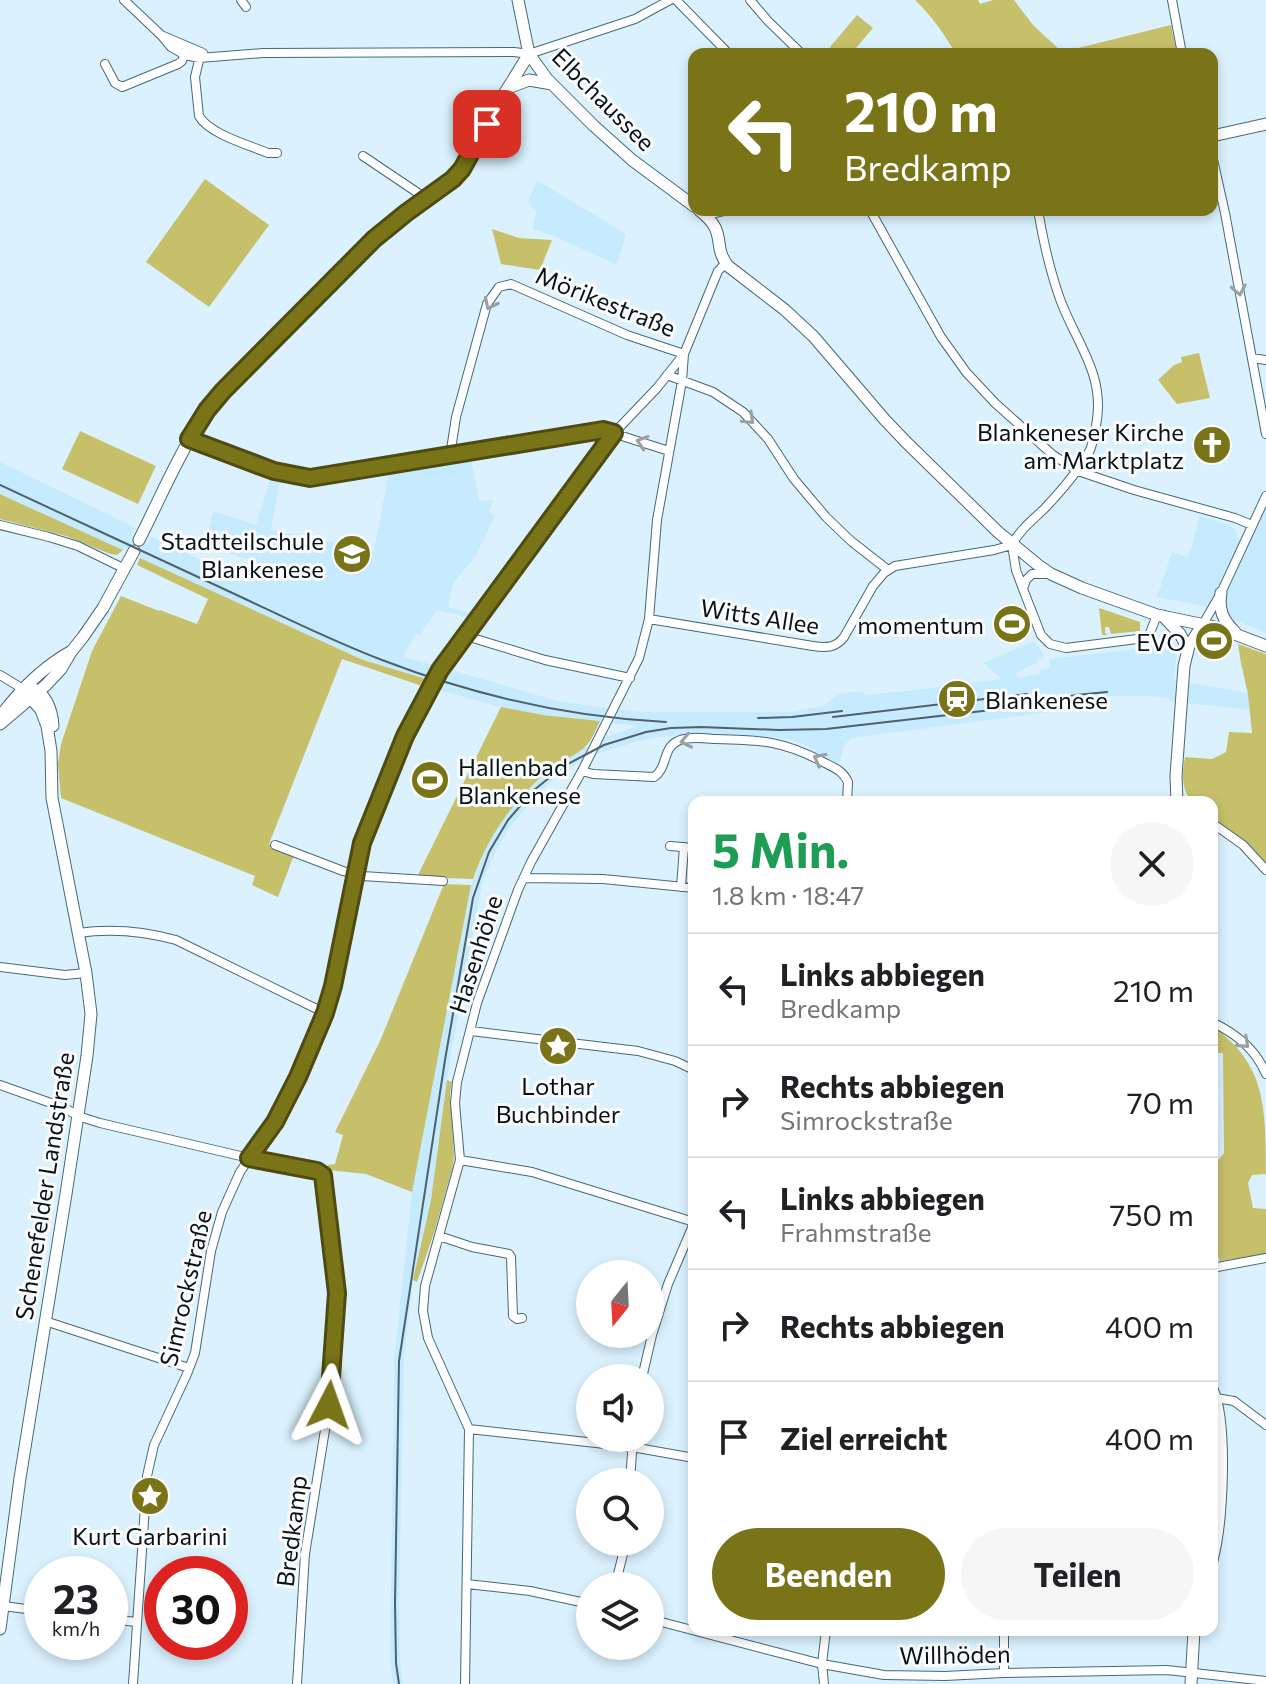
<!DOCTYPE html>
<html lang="de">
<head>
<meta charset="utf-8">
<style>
	:root { --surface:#fff; --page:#f6f6f6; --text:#202124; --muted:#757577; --line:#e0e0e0; --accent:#7a7418 }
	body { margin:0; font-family:Commissioner,sans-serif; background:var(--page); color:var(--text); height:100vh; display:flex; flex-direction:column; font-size:30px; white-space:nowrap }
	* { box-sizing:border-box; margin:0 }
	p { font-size:26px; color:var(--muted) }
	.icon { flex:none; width:44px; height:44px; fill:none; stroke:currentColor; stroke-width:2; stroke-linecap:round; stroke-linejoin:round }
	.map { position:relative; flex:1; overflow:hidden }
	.sheet { position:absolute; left:688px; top:796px; width:530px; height:840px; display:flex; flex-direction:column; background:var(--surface); border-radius:16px; box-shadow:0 4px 12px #0003 }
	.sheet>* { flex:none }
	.banner { position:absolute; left:688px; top:48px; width:530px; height:168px; border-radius:16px; box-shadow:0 4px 12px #0003; background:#7a7418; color:#fff; overflow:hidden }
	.needle { width:52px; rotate:198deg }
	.controls { position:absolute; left:576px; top:1260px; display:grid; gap:16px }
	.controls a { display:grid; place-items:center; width:88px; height:88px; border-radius:50%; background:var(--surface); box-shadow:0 4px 12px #0003; font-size:40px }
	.speed { position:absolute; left:24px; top:1556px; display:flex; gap:16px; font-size:40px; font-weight:700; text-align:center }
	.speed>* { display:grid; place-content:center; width:104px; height:104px; border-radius:50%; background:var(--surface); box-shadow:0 4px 12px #0003; line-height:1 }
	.speed small { font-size:20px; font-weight:400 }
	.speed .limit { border:12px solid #d22; background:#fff; color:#111 }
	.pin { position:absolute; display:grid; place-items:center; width:68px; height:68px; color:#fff; margin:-34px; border-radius:16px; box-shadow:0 4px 12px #0006 }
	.me { position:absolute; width:88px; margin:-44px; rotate:4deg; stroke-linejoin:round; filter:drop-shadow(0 0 6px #0008) }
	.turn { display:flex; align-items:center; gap:28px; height:168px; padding:0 24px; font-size:36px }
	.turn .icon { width:104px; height:104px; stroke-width:2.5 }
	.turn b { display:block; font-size:56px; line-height:68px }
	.round { display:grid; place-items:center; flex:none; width:84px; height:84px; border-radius:42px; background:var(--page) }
	.headline { display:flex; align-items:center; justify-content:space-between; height:136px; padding:0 24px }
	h1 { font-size:48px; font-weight:700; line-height:60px; color:#1e9e55 }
	.button { display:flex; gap:16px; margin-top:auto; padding:16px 24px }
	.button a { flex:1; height:92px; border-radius:48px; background:var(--accent); color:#fff; font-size:32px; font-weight:700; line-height:92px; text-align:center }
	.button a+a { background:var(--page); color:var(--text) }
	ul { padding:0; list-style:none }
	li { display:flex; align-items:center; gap:24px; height:112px; padding:0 24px; border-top:2px solid var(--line) }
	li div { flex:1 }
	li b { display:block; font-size:30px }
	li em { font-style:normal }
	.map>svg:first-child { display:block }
	.built { fill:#c6ebfe }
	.green { fill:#c6c06b }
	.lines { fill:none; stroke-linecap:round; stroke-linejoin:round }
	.street-casing { stroke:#466879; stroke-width:10 }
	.secondary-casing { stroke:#466879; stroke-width:13 }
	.street { stroke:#fff; stroke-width:8 }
	.secondary { stroke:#fff; stroke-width:11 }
	.tram { stroke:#506169; stroke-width:2 }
	.oneway { stroke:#9ba1a3 }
	.route-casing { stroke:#4f4b10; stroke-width:20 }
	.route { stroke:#7a7418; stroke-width:14 }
	.labels { text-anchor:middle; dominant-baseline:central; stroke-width:6; stroke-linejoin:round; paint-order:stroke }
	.street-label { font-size:24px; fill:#051319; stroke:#fbfbfb }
	.poi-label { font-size:24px; fill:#051319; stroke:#fbfbfb; text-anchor:end }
</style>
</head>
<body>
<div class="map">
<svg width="1266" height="1684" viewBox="0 0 1266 1684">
	<rect width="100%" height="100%" fill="#dbf2fe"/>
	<path class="built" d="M537 180 626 234 617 265 552 235 532 229 536 212 528 202Z
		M471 458 479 501 494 500 489 511 495 516 475 557 453 583 448 607 475 614 472 618 437 610 420 635 416 634 403 657 436 666 432 670 446 674 448 669 557 701 606 708 643 712H790L823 706 839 694 863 691 865 695 907 691 1002 679 983 663 1034 641 1044 655 1037 661V664L1032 665 1016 673 1018 678 1041 673 1040 670 1050 668 1049 659 1178 644 1174 680 1248 693 1250 710 1169 701V698L1150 696H1106L1074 700V705L1050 712 851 738 844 746 839 764 801 743 787 739 768 737 699 735 658 737 635 742 597 754 580 762 557 777 538 794 513 823 499 845 483 879 450 1060 431 1200 413 1280 404 1356 399 1602 400 1662 403 1684H393L390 1661 394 1361 412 1192 471 885 490 837 507 813 524 793 564 759 604 738 637 726 543 715 501 707 437 690 440 684 363 660 140 558 141 555 125 547 123 550 0 494V462L135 527 131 536 147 544 150 538 153 537 249 583 258 562 205 547 213 511 256 525 271 476 280 480 271 530 374 550 389 472Z
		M1266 505V633L1202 606 1157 597 1172 552 1187 557 1191 550 1199 516 1230 525 1236 531 1237 538 1247 542Z"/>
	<path class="green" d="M915 0H978L980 4 993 0H1014L1033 25 1062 52 1171 25 1177 54H956C944 34 932 16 915 0Z
		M857 15 873 28 851 54H838L830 47Z
		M205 179 269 225 209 307 146 262Z
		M492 229 519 238 552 240 540 270 501 264Z
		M1199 353 1210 398 1177 404 1158 380 1174 365 1182 362 1181 357Z
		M80 431 156 466 138 504 62 469Z
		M0 494 15 501 123 550 117 555 110 554 66 536 0 519Z
		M140 558 363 660 426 679 422 686 342 659 269 844 294 855 278 897 252 885 255 876 61 798 58 764 61 744 92 651 121 596 159 611 160 610 197 624 208 599 137 565Z
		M1099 608 1140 622V631L1111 634 1109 627H1105V633L1108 635H1102Z
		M1238 644 1266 654V866L1247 844 1212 820V802H1191C1181 786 1182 775 1185 757L1212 759 1226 752 1229 732 1252 733 1248 694 1241 663Z
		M501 707 543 715 600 721C596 729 591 742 584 748 573 757 558 763 547 772 512 802 488 836 473 879L417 877Z
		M444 884 471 885 412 1192 366 1174 328 1170V1165L335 1164 343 1135 335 1132 380 1041Z
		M1212 1026C1266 1064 1266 1107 1266 1174L1252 1175 1248 1183 1253 1208 1266 1209V1254L1233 1260V1259L1220 1261 1213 1246 1212 1167 1224 1153 1223 1053H1212Z
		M447 1080 452 1082 450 1093 454 1154 453 1166 434 1233 417 1282 413 1280 431 1200Z"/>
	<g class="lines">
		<g class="street-casing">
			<path id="street" d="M124 0 161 35 171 47 185 55 199 58 263 53 514 52 529 54 635 19 670 0
				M241 0 246 7
				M676 0 729 54
				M750 0 768 21 802 54
				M1172 0 1182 54
				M161 35 203 53
				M201 52 195 77 199 116C209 134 249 145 268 153H277
				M105 64 115 83 122 87 178 64 182 61 187 47
				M1212 155 1225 213 1266 434
				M363 156 418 193 424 201
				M870 210 941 337 966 372 995 403 1053 455 1078 471 1134 490 1235 518 1252 525
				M1252 358 1266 360
				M667 375 713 392 743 412 768 439 794 479 826 517 851 541 888 570
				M189 439 277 472 310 478 603 430 669 451
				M450 456 456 417 487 304 499 287 511 284 627 335 684 354
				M0 525 49 537 78 546 125 569
				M1012 545C1020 529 1033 520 1045 508 1062 490 1078 472 1090 450 1093 443 1094 434 1096 426 1106 375 1077 345 1060 299 1050 271 1043 240 1038 210
				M1012 545 1016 570 1023 589 1041 635 1050 644 1066 648 1145 638 1150 633 1157 615
				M1023 589 1026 580 1032 574H1048
				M649 619 813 646C826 648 836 648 844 637L873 586 884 573 895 566 994 550 1012 545
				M1203 624 1221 593 1266 496
				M466 636 545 660 630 678
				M0 675 23 689
				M582 771 593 774 654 777C667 769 663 749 676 742 685 736 702 738 713 739 760 740 782 740 825 763 835 768 843 771 848 782L847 802
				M1212 823 1243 845 1266 870
				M275 845 343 871 362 876 443 881
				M670 846 694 848
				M524 878 603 879 694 888
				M681 887 684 847
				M78 933C112 928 143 931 176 940L325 1013
				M0 967 65 975 86 973
				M1212 1022C1236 1034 1255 1048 1266 1074
				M471 1031 638 1051 675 1061 694 1070
				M0 1085 65 1108 78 1116 100 1123 249 1158 317 1171 323 1175 337 1285 329 1405 305 1554 297 1684
				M460 1160 532 1172 694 1222
				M439 1236 472 1247 509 1254 511 1257 513 1316 517 1319 522 1318
				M1212 1268 1266 1258
				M45 1321 189 1368
				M642 1378 652 1335 668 1284 694 1223
				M1216 1398 1234 1401 1266 1425
				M469 1429 632 1447 694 1458
				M630 1482 633 1438
				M467 1584 530 1591 590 1604
				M615 1586 626 1542
				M3 1606 42 1611
				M110 1619 136 1622
				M650 1619 822 1664 884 1675 945 1676 1004 1673 1167 1670 1266 1681
				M1004 1630V1673
				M133 1684 147 1476 154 1445 187 1374 195 1353 211 1251 222 1212 240 1172 275 1122 296 1080 325 1013 333 986 362 843 405 736 440 670 614 433 657 388 684 354
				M465 1684 469 1429 428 1338 423 1311 425 1286 460 1160 455 1103 457 1082 477 1003 518 890 531 862 582 771 639 658 649 619 657 520 682 381 684 354 718 271 726 263
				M824 1684 822 1664 826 1630"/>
		</g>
		<g class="secondary-casing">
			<path id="secondary" d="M518 0 529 54 547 79 594 126 632 160 694 206
				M508 88 529 80 552 84
				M1212 136 1266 124
				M699 210C729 233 711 244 728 266L785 310 814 337 885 420 906 442 998 532 1038 565 1051 574 1082 588 1157 615 1219 628 1266 646
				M705 214 722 210
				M139 540C165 489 186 435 223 391L374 239 453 179 462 169 499 102 529 54
				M1221 593C1218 610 1223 620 1235 632
				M1163 616 1180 634 1188 649
				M32 688C47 695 52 711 53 726
				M0 717C19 691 42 668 70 652
				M0 724 46 685 61 669 71 652 83 637 103 608 134 551
				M1177 802 1176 776 1184 666 1189 646 1203 624
				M1212 1389C1227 1424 1222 1522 1212 1560
				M0 1629 20 1478 66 1194 87 1056 91 1014 86 973 52 798 51 751 47 726 41 710 23 689
				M1191 1684 1194 1630"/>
		</g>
		<use href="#street" class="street"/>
		<use href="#secondary" class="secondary"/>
		<path class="tram" d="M0 485C75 520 151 555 226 590 278 614 329 640 382 660 473 695 568 717 666 722
			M833 717 1027 694
			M758 718 792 717 842 711
			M399 1684 396 1663 395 1603 399 1361 445 1060 473 898 489 852 508 820 534 790 564 766 604 745 646 732 671 728 701 727 779 730 826 729 1009 708 1076 695 1107 692"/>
	</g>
	<defs><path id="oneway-chevron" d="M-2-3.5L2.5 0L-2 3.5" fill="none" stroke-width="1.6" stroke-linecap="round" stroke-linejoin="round" transform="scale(2)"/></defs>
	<g class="oneway">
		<use href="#oneway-chevron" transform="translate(1239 290) rotate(80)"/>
		<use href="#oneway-chevron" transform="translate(490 304) rotate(116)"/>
		<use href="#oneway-chevron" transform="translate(749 419) rotate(44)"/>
		<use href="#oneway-chevron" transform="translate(642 442) rotate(-162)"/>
		<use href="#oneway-chevron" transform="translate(686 741) rotate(168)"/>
		<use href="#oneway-chevron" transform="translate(819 759) rotate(-152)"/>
		<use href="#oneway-chevron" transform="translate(1244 1043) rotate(43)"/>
	</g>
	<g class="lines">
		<g class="route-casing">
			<path id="route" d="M329 1405 337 1293 323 1175 317 1171 249 1158 275 1122 298 1077 325 1013 333 986 362 843 405 736 440 670 614 433 603 430 310 478 274 471 189 439 207 410 223 391 374 239 406 213 453 179 462 169 487 124"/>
		</g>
		<use href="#route" class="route"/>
	</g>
	<defs>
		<g id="church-disc" transform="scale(2)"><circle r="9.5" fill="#7a7418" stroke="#fbfbfb"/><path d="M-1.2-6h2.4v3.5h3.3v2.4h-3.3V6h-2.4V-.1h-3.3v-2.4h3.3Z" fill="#fff"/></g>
		<g id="school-disc" transform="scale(2)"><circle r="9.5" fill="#7a7418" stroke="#fbfbfb"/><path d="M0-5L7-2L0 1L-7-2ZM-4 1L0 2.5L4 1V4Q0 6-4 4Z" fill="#fff"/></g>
		<g id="stadium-disc" transform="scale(2)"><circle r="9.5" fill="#7a7418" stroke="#fbfbfb"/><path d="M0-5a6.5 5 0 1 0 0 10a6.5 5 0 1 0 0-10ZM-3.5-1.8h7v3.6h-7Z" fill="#fff"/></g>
		<g id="station-disc" transform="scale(2)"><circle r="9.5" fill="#7a7418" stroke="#fbfbfb"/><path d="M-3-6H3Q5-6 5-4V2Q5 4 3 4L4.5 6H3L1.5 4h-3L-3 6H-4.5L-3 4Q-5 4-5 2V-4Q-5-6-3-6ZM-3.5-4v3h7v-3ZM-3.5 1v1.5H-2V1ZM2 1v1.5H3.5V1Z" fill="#fff"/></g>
		<g id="sight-disc" transform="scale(2)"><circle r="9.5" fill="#7a7418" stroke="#fbfbfb"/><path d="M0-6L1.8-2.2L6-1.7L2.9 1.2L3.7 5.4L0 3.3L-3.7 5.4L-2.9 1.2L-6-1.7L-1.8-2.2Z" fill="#fff"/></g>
	</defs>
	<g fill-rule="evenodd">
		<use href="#church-disc" x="1212" y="445"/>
		<use href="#school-disc" x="352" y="554"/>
		<use href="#stadium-disc" x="1012" y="624"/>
		<use href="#stadium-disc" x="1214" y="641"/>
		<use href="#station-disc" x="957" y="699"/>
		<use href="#stadium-disc" x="430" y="780"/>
		<use href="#sight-disc" x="558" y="1046"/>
		<use href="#sight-disc" x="150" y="1496"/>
	</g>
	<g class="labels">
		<g class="street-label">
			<text transform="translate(604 99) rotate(45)">Elbchaussee</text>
			<text transform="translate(606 301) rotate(22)">Mörikestraße</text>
			<text transform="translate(760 616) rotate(9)">Witts Allee</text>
			<text transform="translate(475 954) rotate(-72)">Hasenhöhe</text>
			<text transform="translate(44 1186) rotate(-81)">Schenefelder Landstraße</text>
			<text transform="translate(185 1288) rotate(-77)">Simrockstraße</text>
			<text transform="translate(291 1531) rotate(-83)">Bredkamp</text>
			<text transform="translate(955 1654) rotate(-1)">Willhöden</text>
		</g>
		<g class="poi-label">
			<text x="1184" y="431">Blankeneser Kirche<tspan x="1184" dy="28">am Marktplatz</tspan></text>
			<text x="324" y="540">Stadtteilschule<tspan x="324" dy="28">Blankenese</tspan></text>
			<text x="984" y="624">momentum</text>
			<text x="1186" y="641">EVO</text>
			<text x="985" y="699" text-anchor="start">Blankenese</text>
			<text x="458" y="766" text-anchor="start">Hallenbad<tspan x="458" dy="28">Blankenese</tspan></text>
			<text x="558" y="1085" text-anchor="middle">Lothar<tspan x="558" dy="28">Buchbinder</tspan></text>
			<text x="150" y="1535" text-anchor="middle">Kurt Garbarini</text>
		</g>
	</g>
</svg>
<div class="controls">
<a><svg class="needle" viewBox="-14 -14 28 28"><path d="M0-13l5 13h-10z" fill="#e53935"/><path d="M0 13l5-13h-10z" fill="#757577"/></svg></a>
<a><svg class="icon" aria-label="sound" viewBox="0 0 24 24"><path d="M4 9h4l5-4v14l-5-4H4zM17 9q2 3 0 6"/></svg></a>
<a><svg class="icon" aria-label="search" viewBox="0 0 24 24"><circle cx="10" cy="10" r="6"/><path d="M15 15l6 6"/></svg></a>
<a><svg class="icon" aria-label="layers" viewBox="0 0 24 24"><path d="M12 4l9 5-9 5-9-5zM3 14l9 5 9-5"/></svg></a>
</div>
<div class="speed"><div>23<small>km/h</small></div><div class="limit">30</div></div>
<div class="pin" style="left:487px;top:124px;background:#d93025"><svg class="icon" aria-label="arrive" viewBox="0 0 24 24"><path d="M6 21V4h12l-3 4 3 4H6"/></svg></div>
<svg class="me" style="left:329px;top:1405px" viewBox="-20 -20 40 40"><path d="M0-17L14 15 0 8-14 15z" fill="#7a7418" stroke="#fff" stroke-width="4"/></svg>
<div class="banner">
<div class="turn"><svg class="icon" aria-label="left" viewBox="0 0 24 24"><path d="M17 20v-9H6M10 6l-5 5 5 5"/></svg><div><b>210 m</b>Bredkamp</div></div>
</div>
<section class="sheet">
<div class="headline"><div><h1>5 Min.</h1><p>1.8 km · 18:47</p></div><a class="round"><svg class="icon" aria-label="close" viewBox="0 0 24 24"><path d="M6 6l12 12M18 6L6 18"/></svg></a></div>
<ul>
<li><svg class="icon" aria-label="left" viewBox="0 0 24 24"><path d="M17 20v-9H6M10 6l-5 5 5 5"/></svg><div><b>Links abbiegen</b><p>Bredkamp</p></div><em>210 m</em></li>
<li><svg class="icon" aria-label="right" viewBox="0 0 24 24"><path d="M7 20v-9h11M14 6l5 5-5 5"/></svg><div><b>Rechts abbiegen</b><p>Simrockstraße</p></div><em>70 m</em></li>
<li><svg class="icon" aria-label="left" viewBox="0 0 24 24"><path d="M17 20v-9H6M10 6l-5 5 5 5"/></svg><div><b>Links abbiegen</b><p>Frahmstraße</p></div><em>750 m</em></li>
<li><svg class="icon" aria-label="right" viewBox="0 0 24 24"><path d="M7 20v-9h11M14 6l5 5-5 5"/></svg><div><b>Rechts abbiegen</b></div><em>400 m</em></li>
<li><svg class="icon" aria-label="arrive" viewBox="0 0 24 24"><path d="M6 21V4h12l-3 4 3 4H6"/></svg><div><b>Ziel erreicht</b></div><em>400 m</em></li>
</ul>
<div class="button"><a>Beenden</a><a>Teilen</a></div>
</section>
</div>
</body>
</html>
